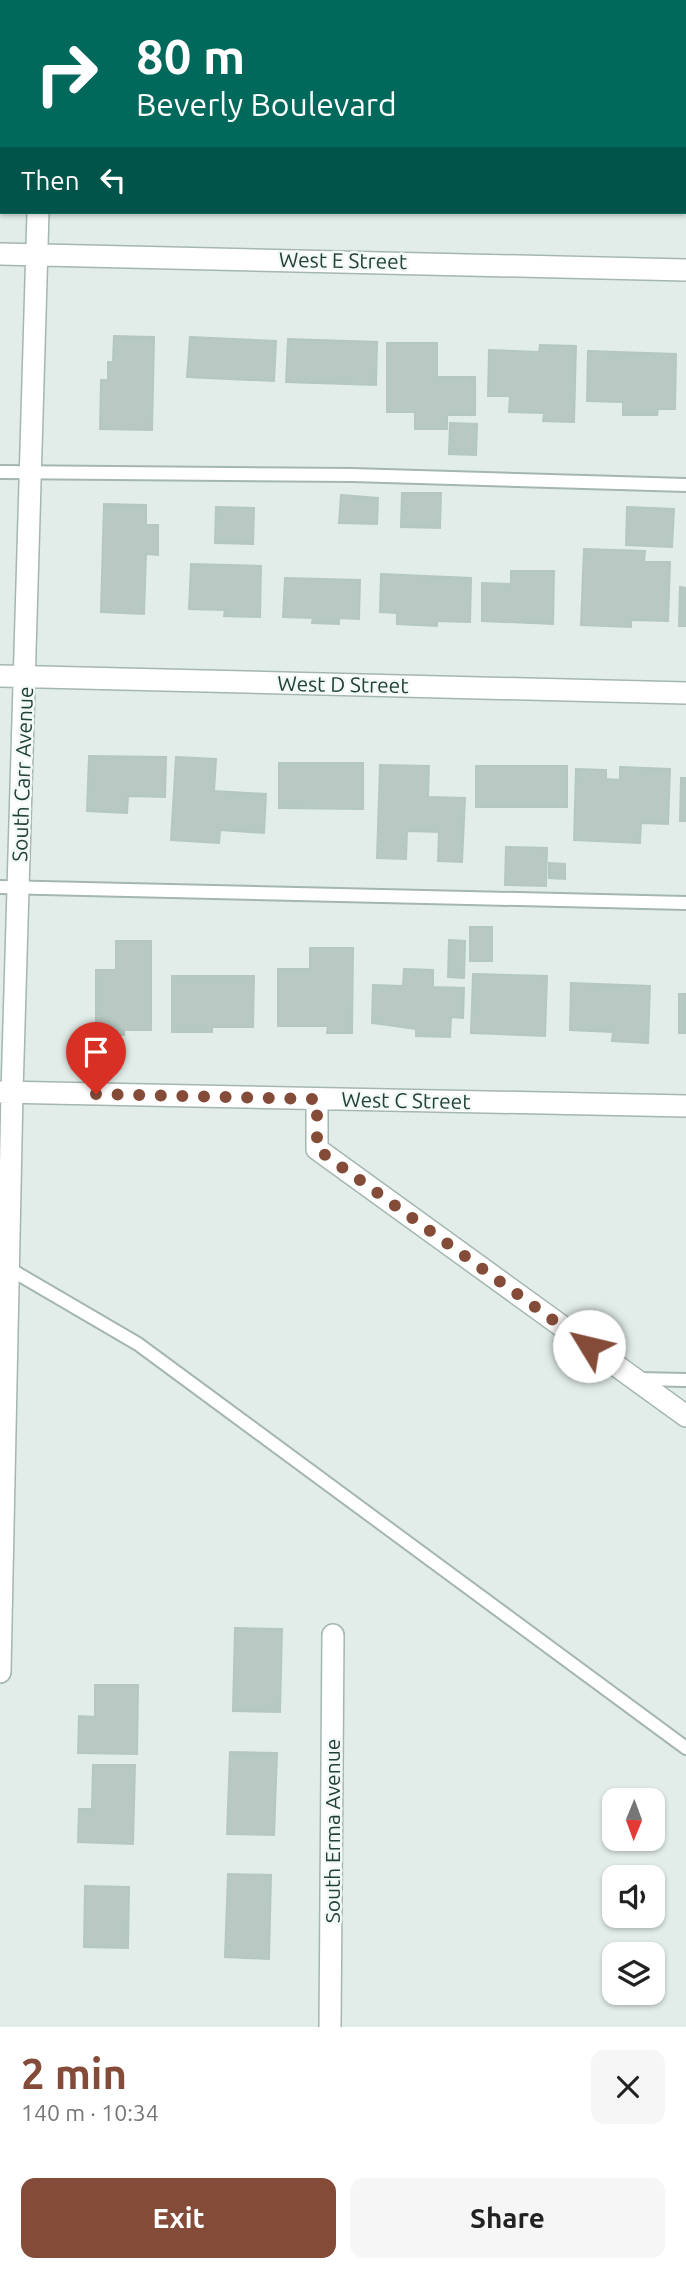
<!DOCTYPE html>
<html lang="en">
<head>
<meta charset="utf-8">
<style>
	:root { --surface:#fff; --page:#f6f6f6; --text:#222; --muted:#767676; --accent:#844b38 }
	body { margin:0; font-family:Ubuntu,sans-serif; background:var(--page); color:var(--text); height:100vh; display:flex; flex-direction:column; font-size:26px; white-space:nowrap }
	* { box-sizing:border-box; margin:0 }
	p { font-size:23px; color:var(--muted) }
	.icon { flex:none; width:38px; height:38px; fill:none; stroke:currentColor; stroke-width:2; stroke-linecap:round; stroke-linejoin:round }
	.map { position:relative; height:2027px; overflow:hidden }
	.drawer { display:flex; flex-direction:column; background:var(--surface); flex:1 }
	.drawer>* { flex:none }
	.guide { position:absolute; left:0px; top:0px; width:686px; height:214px; box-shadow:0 2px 5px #0004; background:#00695c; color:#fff; overflow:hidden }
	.needle { width:46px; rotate:181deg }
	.fabs { position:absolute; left:602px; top:1788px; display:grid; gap:14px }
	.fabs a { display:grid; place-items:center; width:63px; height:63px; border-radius:14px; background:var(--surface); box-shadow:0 2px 5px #0004; font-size:35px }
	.pin { position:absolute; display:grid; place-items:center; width:60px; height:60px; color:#fff; margin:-72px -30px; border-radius:50% 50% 50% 0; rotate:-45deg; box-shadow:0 0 7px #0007 }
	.pin .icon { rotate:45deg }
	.me { position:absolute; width:77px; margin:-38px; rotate:306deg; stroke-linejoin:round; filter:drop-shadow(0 0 5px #0008) }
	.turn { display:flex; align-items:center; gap:24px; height:147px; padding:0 21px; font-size:32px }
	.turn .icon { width:91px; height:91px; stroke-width:2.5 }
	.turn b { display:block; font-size:49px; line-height:60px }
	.then { display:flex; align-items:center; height:66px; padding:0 21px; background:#0003; gap:14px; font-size:26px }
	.round { display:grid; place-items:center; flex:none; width:74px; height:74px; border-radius:14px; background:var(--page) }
	.overview { display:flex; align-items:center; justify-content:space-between; height:119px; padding:0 21px }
	h1 { font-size:42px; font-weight:700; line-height:52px; color:var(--accent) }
	.button { display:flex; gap:14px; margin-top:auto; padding:14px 21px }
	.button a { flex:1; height:80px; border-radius:14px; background:var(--accent); color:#fff; font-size:28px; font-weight:700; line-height:80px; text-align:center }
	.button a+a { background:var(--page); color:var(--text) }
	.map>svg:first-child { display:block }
	.building { fill:#b7c9c2; stroke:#b4c8c0; stroke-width:2 }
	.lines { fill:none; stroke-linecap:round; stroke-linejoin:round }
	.lane-casing { stroke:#a4b6b0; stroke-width:16 }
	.street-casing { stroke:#a4b6b0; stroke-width:24 }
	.lane { stroke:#fff; stroke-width:12 }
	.street { stroke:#fff; stroke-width:21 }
	.route { stroke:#844b38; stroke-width:12; stroke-dasharray:0 21.6 }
	.labels { text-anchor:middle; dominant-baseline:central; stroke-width:5; stroke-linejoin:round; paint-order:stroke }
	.street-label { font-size:21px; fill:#214038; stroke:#f3faf6 }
</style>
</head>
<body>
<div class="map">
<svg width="686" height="2027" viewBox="0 0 686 2027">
	<rect width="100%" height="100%" fill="#e2ede9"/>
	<path class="building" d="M123 0H190L123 2Z
		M684 151H686V208H684Z
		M114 336 154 337 152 430 100 429 101 380H108V362H113Z
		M190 337 276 341 274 381 187 377Z
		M288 339 377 342 376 385 286 382Z
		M387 343H437V377H475V415H447V429H415V412H387Z
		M540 345 576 346 574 422 543 421 544 413 509 412 510 396H488L489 350 539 352Z
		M588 351 676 354 675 409H658L657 415H623V402L587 401Z
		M450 423 477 424 476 455 449 454Z
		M402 493H441L440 528 401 527Z
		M341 495 378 498 377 524 339 523Z
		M104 504 146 505V525H158V555L146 554 144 614 101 612Z
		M216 507 254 508 253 544 215 543Z
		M627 507 674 509 672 547 626 545Z
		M584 549 645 551 644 562H670L668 621 631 620V627L581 625Z
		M191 564 261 566 260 617 224 616 225 610 189 609Z
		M511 571H554L553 624 482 621V583L511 584Z
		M381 574 471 578 470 622 437 621V626L397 624V613L380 612Z
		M285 578 360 580 359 619 339 618V624L312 623 313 618 283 617Z
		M680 587 686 588V626H679Z
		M89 756 166 757 165 797 128 796 127 813 87 811Z
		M176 757 216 759 214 791 266 794 264 833 220 830 219 843 171 840Z
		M279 763H363V809L279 808Z
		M380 765 429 766 428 797 465 798 462 862 438 861 439 832 407 831 406 859 377 858Z
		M476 766H567V807H476Z
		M620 767 670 769 668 824 641 823 640 843 574 840 576 769 606 770V779L620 780Z
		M681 778H686V821H680Z
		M506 847 547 848 546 886 505 885Z
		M549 863 565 864V879L549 878Z
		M470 927H492V961H470Z
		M449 940 465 941 464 978 448 977Z
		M116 941H151V1030H124V1035H96V970H116Z
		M310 948H353L352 1033H327L328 1026H278V969H310Z
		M404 969 433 970V987L464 988 463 1018 451 1017 450 1037 416 1036V1029L372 1023 373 985 403 986Z
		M473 974 547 976 545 1036 471 1033Z
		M172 976H254L253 1027H212V1032H172Z
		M571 983 650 986 648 1043 612 1041 613 1032 570 1030Z
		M679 994H686V1033H679Z
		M235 1628 282 1629 280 1712 233 1711Z
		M95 1685H138L137 1754 78 1753 79 1716 95 1717Z
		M230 1752 277 1753 274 1835 227 1834Z
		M93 1765H135L133 1844 78 1842 79 1809H92Z
		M228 1874 271 1875 269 1959 225 1957Z
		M85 1886 129 1887 128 1948 84 1947Z"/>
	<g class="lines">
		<g class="lane-casing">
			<path id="lane" d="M278 2V0
				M0 34H2
				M684 56H686
				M0 472 352 475 686 485
				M0 887 686 903
				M8 1268 138 1344 686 1748
				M637 1379 686 1380"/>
		</g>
		<g class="street-casing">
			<path id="street" d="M44 2V0
				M0 254 686 270
				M0 676 686 693
				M0 1092 686 1106
				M317 1099V1149L686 1416
				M0 1672 12 1092 38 212
				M330 2027 333 1635"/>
		</g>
		<use href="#lane" class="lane"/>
		<use href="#street" class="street"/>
	</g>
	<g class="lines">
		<path class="route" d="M96 1094 317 1099V1149L589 1346"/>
	</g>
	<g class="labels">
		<g class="street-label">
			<text transform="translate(343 260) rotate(1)">West E Street</text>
			<text transform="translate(343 684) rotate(1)">West D Street</text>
			<text transform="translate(22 774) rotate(-88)">South Carr Avenue</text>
			<text transform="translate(406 1100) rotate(1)">West C Street</text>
			<text transform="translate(332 1831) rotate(-90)">South Erma Avenue</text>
		</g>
	</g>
</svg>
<div class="fabs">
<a><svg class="needle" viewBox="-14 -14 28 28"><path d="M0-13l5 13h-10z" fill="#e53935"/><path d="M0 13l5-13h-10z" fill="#767676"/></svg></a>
<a><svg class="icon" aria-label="sound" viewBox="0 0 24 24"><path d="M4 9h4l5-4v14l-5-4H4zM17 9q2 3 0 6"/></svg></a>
<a><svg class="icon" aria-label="layers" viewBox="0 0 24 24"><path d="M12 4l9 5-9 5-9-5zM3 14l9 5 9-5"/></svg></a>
</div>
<div class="pin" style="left:96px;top:1094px;background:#d93025"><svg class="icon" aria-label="arrive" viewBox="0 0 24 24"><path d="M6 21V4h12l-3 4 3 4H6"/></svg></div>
<svg class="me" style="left:589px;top:1346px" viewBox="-20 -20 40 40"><circle r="19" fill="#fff"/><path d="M0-13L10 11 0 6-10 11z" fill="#844b38"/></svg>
<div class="guide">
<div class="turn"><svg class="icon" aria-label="right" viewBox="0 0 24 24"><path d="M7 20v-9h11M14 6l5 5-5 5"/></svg><div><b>80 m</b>Beverly Boulevard</div></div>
<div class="then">Then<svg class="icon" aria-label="left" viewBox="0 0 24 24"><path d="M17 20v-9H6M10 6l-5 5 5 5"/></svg></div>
</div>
</div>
<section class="drawer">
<div class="overview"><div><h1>2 min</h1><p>140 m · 10:34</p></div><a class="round"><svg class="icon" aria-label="close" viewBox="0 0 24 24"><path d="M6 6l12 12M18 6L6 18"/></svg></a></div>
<div class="button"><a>Exit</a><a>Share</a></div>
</section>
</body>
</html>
